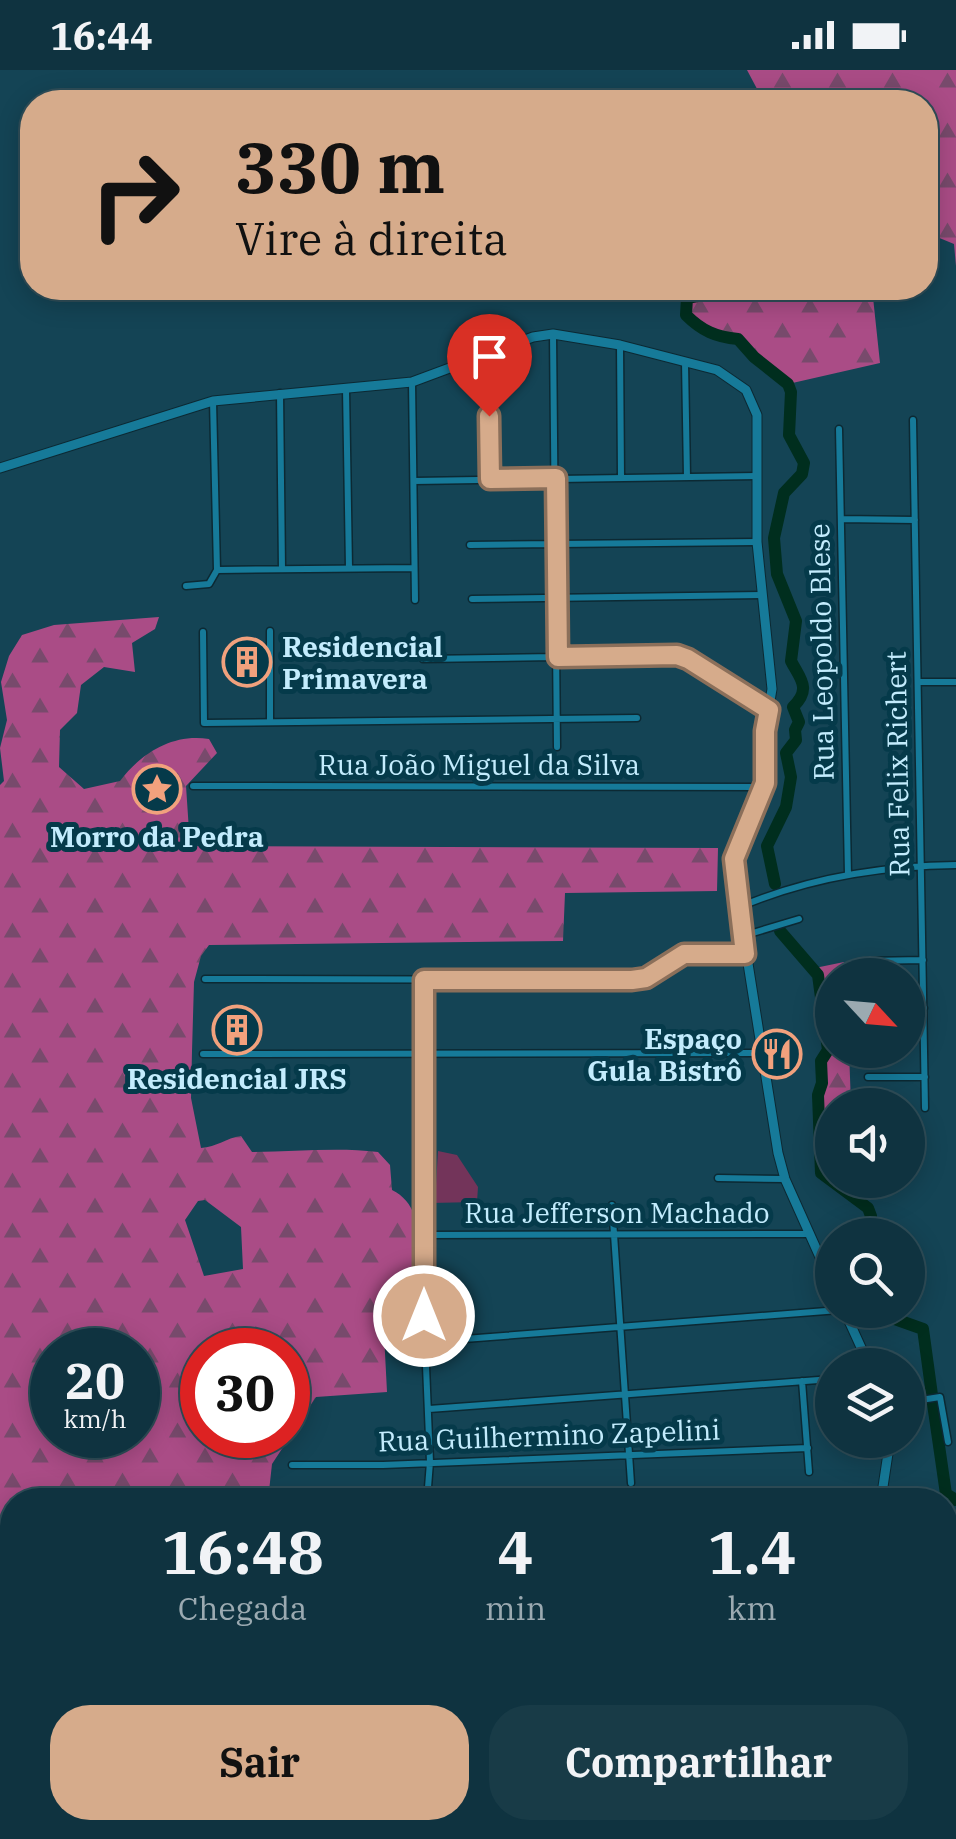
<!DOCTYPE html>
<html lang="pt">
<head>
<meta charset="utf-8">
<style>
	:root { --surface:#0f3340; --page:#183b47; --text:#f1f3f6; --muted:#9baab1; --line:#2f4e59; --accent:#d6ab8b }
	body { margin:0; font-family:"IBM Plex Serif",serif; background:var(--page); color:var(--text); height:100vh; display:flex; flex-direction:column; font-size:38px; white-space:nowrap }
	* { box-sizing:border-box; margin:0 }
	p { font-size:32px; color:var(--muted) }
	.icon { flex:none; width:55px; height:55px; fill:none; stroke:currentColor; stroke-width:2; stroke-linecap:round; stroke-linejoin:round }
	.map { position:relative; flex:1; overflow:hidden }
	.details { position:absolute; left:0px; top:1418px; width:958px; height:352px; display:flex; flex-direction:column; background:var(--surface); border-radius:40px 40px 0 0; box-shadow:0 5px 25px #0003,0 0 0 2px var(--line) }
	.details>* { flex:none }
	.top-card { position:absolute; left:20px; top:20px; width:918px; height:210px; border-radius:40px; box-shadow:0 5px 25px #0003,0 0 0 2px var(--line); background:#d6ab8b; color:#111; overflow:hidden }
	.needle { width:65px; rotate:116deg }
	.tools { position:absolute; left:815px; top:888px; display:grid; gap:20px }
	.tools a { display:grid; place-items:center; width:110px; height:110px; border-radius:50%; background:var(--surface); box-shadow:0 5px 25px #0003,0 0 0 2px var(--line); font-size:50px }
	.speed { position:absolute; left:30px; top:1258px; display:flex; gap:20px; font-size:50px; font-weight:700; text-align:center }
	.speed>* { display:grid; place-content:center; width:130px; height:130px; border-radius:50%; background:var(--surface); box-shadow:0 5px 25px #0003,0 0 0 2px var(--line); line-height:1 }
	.speed small { font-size:25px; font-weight:400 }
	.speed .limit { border:15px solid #d22; background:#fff; color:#111 }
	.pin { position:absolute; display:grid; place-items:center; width:85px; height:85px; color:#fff; margin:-102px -42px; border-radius:50% 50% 50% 0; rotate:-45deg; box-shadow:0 0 10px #0007 }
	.pin .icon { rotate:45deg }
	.me { position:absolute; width:110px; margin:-55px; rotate:0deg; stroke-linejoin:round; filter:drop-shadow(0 0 8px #0008) }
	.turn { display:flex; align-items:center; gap:35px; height:210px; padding:0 50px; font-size:45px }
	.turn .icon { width:130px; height:130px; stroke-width:2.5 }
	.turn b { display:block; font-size:70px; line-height:85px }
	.eta { display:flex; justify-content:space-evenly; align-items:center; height:170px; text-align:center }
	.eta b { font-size:60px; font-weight:700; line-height:70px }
	.action { display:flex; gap:20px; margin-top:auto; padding:20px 50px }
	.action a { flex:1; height:115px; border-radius:40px; background:var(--accent); color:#111; font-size:40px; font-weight:700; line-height:115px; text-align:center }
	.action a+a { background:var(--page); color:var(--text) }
	.status { display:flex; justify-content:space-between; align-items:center; height:70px; padding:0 50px; background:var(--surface); direction:ltr }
	.status svg { height:28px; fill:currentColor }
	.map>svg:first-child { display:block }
	.grass { fill:url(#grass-dots) }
	.forest { fill:url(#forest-firs); fill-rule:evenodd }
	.park { fill:#73345a }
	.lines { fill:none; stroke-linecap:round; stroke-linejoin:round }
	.river { stroke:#002e1e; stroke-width:12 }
	.street-casing { stroke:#0c2933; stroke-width:9 }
	.secondary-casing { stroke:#0c2933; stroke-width:11 }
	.highway-casing { stroke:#0c2933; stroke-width:14 }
	.street { stroke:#167a99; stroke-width:6 }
	.secondary { stroke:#167a99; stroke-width:9 }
	.highway { stroke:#42acd1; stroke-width:11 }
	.route-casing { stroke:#8b6f5a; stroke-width:25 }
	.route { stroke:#d6ab8b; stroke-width:18 }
	.labels { text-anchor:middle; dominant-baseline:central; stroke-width:10; stroke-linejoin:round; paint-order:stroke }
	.poi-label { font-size:28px; font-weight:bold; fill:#c3ecfd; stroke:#053a4a }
	.street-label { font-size:28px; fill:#c3ecfd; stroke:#053a4a }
</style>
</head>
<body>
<div class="status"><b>16:44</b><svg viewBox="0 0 49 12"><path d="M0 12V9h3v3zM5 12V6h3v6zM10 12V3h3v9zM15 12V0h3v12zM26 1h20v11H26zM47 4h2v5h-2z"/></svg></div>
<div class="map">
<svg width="956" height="1769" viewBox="0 0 956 1769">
	<defs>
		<pattern id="grass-dots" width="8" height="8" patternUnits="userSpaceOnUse" patternTransform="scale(2.5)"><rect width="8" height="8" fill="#73345a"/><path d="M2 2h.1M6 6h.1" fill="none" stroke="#855273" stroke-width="1.8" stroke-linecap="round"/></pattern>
		<pattern id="forest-firs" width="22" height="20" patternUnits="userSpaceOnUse" patternTransform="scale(2.5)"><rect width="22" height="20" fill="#aa4c86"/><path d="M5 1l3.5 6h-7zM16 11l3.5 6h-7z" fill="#784a6c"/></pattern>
	</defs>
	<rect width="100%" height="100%" fill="#144455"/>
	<path class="grass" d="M956 1671V1769H874L882 1758H945V1683Z"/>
	<path class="forest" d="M747 0H956V196L954 174 925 162V32H764Z
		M690 218H872L880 293 788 314 754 287 738 269C716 267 702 261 686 245Z
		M159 547 155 559 132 573 135 602 104 597 81 615 77 643 60 660 59 697 84 719 120 711C141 683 173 663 209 669L217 683 186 716 190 776 718 778 717 821 565 823 563 871 209 875 201 886 194 912 192 981 191 1028 201 1078C217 1077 226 1068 241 1066L252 1082C295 1082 336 1077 378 1082L390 1095 392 1120C427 1137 419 1185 418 1218L382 1225 387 1322 316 1327 272 1394 268 1430H12V1758H242V1769H0V715L4 711 0 678 7 650 1 612 9 586 22 565 54 555ZM205 1130 241 1157 243 1199 204 1206 185 1150 198 1131ZM52 1280H138V1365H52ZM202 1280H288V1365H202Z
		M844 892 845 905H832V980H849L851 1035H832V1082L819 1084 821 991 828 980 815 898Z
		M555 1758 557 1763 621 1758 634 1769H447L445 1759Z"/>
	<path class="park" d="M438 1081 457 1085 478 1117 477 1132 431 1133V1116L436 1115Z"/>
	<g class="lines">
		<path class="river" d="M717 218 713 223 687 228 686 245C702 261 716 267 738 269L754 287 788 314 791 322 789 365 804 393 802 404 784 423 774 468 777 504 796 551 791 591C800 609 812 618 793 637L799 652 795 660 796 670 786 683 791 707 786 737 767 776 775 814
			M780 861 818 905 828 980 821 991 822 1013 818 1025 821 1103 868 1138 871 1146 864 1165
			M889 1240 892 1248 923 1259 932 1325
			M933 1334 946 1424 956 1430
			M945 1533 956 1521
			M879 1761 894 1769"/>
		<g class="street-casing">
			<path id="street" d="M553 264 557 677
				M620 275 621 407
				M488 284 490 409
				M685 292 687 407
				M412 312 415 530
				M346 319 349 498
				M280 323 282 499
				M213 331 217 500
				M913 350 925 1038
				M839 359 848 805
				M414 411 757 406
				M841 449 915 450
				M470 475 757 472
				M186 516 209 514 217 500 414 498
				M472 529 762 525
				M270 561V652
				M203 562 204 653 637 648
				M423 589 677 585 689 589 769 640
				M918 612H956
				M193 716 764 717
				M740 837C808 808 882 796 956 795
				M743 866 799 849
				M866 891 923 890
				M205 909 632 910 646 908 684 883 745 884
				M424 910 425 1272 430 1392 427 1430
				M908 934H923
				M908 939 924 938
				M203 984 761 983
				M868 1007H925
				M718 1108 785 1109
				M612 1135 631 1413
				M425 1165 808 1164
				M425 1272 839 1240
				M802 1311 809 1402
				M908 1332 940 1327 948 1372
				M429 1339 832 1309
				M292 1395H383L808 1378
				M945 1448H956
				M945 1629 956 1620"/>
		</g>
		<g class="secondary-casing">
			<path id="secondary" d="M0 398 213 331 412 312 533 267 553 264 620 275 717 300 746 320 757 345V472L772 619 765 661V713L738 774 734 805 778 1083 785 1109 832 1214
				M844 1240 869 1295
				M881 1430 890 1370"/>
		</g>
		<g class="highway-casing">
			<path id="highway" d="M945 1673 956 1661
				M816 1759 821 1758
				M856 1769 867 1758
				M869 1769 875 1758"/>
		</g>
		<use href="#street" class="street"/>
		<use href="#secondary" class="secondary"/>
		<use href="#highway" class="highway"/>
	</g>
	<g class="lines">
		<g class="route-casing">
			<path id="route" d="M424 1246V910H632L646 908 684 884H745L734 789 765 713V661L769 640 688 589 677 585 558 587 556 408 490 409 489 346"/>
		</g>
		<use href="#route" class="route"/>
	</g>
	<defs>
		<g id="building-ring" transform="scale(2.5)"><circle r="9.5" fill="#053a4a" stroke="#f1a17d" stroke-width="1.5"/><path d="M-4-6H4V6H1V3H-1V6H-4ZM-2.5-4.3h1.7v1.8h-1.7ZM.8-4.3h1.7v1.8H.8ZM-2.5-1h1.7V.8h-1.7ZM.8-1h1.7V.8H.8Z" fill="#f1a17d"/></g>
		<g id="sight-ring" transform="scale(2.5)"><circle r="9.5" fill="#053a4a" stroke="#f1a17d" stroke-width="1.5"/><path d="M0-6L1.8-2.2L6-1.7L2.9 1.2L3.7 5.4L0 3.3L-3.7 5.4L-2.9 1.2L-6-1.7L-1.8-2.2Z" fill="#f1a17d"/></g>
		<g id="restaurant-ring" transform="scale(2.5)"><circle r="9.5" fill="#053a4a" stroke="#f1a17d" stroke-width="1.5"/><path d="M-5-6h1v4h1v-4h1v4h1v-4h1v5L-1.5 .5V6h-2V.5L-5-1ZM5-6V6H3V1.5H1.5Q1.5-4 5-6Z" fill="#f1a17d"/></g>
	</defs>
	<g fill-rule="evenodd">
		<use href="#building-ring" x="247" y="592"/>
		<use href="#sight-ring" x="157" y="719"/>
		<use href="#building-ring" x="237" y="960"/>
		<use href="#restaurant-ring" x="777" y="984"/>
	</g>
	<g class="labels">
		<g class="poi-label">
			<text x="282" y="576" text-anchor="start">Residencial<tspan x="282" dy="32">Primavera</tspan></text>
			<text x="157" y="766">Morro da Pedra</text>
			<text x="742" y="968" text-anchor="end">Espaço<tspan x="742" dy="32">Gula Bistrô</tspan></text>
			<text x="237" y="1008">Residencial JRS</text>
		</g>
		<g class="street-label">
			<text transform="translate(821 582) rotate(-91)">Rua Leopoldo Blese</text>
			<text x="479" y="694">Rua João Miguel da Silva</text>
			<text transform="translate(897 694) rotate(-91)">Rua Felix Richert</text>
			<text x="617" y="1142">Rua Jefferson Machado</text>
			<text transform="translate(549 1365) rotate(-2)">Rua Guilhermino Zapelini</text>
		</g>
	</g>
</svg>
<div class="tools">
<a><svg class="needle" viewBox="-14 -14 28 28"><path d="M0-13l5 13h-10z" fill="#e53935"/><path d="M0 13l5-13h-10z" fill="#9baab1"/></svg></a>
<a><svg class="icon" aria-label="sound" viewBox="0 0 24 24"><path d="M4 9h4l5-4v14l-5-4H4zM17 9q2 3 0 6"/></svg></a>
<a><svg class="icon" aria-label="search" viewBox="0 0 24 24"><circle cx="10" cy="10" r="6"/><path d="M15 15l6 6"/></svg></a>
<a><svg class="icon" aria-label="layers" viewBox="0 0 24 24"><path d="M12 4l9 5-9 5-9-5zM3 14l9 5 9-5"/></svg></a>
</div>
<div class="speed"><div>20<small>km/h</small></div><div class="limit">30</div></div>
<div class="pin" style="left:489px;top:346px;background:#d93025"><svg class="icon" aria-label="arrive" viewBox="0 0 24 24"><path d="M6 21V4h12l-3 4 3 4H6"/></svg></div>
<svg class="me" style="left:424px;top:1246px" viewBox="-20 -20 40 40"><circle r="17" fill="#d6ab8b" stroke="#fff" stroke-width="3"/><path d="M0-11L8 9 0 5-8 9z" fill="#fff"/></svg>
<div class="top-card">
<div class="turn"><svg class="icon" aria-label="right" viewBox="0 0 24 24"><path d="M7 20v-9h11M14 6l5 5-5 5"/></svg><div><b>330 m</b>Vire à direita</div></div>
</div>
<section class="details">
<div class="eta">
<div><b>16:48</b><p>Chegada</p></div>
<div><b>4</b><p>min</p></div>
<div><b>1.4</b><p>km</p></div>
</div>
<div class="action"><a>Sair</a><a>Compartilhar</a></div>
</section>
</div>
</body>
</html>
